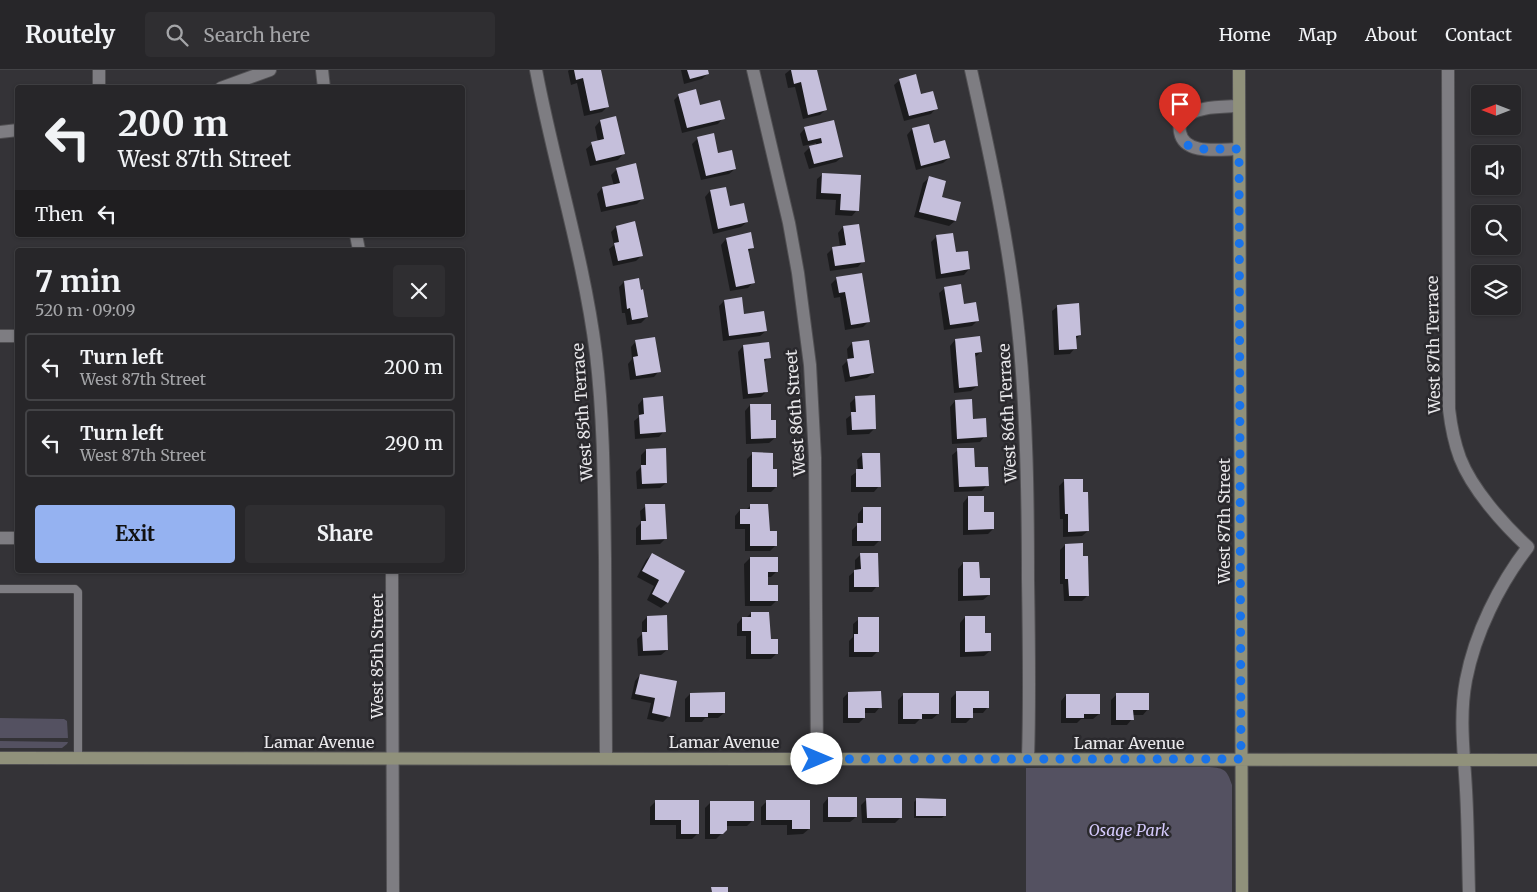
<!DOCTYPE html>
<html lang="en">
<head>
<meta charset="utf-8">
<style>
	:root { --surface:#272629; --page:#2f2e31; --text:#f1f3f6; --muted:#a4a5a8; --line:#434346; --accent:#95b2f1 }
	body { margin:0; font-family:Merriweather,serif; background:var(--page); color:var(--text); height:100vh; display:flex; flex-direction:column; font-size:19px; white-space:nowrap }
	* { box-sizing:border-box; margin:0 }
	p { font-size:16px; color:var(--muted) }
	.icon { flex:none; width:28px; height:28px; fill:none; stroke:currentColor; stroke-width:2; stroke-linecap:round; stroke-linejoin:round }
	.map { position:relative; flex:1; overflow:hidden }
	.side { position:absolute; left:15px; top:178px; width:450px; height:325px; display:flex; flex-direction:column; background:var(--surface); border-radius:5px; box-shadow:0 1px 4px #0004,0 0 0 1px var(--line) }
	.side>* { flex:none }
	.hud { position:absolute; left:15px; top:15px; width:450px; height:152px; border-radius:5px; box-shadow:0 1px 4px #0004,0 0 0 1px var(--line); background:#272629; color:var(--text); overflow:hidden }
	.needle { width:32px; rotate:270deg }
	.buttons { position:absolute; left:1471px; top:15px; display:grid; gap:10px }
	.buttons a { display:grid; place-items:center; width:50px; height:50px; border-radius:5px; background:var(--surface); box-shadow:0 1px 4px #0004,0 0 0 1px var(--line); font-size:25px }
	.pin { position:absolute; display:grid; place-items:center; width:42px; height:42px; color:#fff; margin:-51px -21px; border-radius:50% 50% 50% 0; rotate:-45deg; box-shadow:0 0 5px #0007 }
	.pin .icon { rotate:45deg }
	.me { position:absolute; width:55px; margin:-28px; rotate:90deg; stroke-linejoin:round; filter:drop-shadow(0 0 4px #0008) }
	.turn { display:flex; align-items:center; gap:18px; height:105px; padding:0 20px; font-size:22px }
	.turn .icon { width:65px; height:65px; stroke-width:2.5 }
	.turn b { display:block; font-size:35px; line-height:42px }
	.then { display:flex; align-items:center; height:48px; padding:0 20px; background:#0003; gap:10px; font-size:19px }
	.round { display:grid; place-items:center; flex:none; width:52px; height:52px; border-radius:5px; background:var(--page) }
	.overview { display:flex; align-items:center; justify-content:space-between; height:85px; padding:0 20px }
	h1 { font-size:30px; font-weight:700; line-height:38px }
	.action { display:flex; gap:10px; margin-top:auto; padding:10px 20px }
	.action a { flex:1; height:58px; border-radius:5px; background:var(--accent); color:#111; font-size:20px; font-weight:700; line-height:58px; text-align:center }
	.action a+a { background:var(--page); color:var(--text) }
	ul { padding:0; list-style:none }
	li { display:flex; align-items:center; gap:15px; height:68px; margin:0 10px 8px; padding:0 10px; border:2px solid var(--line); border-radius:5px }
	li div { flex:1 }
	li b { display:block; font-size:19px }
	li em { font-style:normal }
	header { display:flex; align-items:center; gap:30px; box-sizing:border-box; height:70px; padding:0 25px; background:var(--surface); border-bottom:1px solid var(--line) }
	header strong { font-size:24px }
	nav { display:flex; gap:28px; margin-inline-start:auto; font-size:18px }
	.search { width:350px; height:45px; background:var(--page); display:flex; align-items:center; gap:12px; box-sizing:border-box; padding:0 18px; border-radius:5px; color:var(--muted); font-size:19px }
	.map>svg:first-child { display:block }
	.green { fill:#545161 }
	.shadow { fill:#0007 }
	.building { fill:#c5bfdb }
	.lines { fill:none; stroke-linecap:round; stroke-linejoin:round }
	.lane-casing { stroke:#515053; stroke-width:9 }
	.street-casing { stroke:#515053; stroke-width:14 }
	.secondary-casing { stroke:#515053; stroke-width:14 }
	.lane { stroke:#7e7d82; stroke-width:8 }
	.street { stroke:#7e7d82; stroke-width:12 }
	.secondary { stroke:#90917b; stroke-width:12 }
	.route { stroke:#1a73e8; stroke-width:9; stroke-dasharray:0 16.2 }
	.labels { text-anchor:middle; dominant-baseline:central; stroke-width:5; stroke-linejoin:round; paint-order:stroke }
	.street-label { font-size:16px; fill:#e9e8eb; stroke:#2a292d }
	.park-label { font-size:16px; font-style:italic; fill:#d4c9fb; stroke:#2a292d }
</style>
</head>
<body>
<header>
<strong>Routely</strong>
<div class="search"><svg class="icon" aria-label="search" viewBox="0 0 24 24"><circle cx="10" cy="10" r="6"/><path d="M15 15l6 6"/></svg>Search here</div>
<nav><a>Home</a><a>Map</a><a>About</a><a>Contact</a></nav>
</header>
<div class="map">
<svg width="1537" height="822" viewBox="0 0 1537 822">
	<rect width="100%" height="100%" fill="#343337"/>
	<path class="green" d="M0 648 64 649 67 651 68 668H0Z
		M0 671 68 672 67 674 62 678H0Z
		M1209 697C1225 698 1227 700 1232 715V822H1026V698Z"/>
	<path class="shadow" d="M569 0H599L607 37 602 42 584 46 577 13 571 15 568 1Z
		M681 0H706L707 4 702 9 684 14Z
		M790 0H816L825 40 820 45 803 49 795 17 788 18 785 4Z
		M900 10 920 25 936 38 931 44 904 51 894 15Z
		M679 25 700 37 723 48 718 54 682 63 674 30Z
		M600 51 623 84 618 90 590 96 586 79 592 74 598 72 595 57Z
		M833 51 842 87 836 92 809 99 804 83 810 77 816 76V73L803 76 800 64 805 58Z
		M912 59 933 74 949 88 943 93 916 100 907 65Z
		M698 68 717 85 735 99 729 104 701 110 692 74Z
		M617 99 643 128 637 134 601 142 597 124 602 118 614 116 611 105Z
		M823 104 857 140 852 146 835 145 836 130 816 129 817 109Z
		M929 108 940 128 959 133 955 151 949 156 914 147 923 113Z
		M725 118 729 138 747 152 741 157 713 164 705 127 710 121Z
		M616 157 641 186 636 191 613 196 609 179 614 175 611 162Z
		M843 157 863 191 858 197 830 201 827 184 833 178 840 177 838 163Z
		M952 164 955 184 969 199 964 205 936 209 931 172 936 167Z
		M726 169 753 177 747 183 753 212 748 218 730 221 721 175Z
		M837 208 868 252 863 257 845 260 840 227 834 228 831 214Z
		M624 212 647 247 641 253 627 255 625 243H622L619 217Z
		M945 218 978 250 972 256 944 260 939 223Z
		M724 231 743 245 766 261 760 266 723 271 719 236Z
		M1058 236 1080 265 1075 270V278L1070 284 1054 285 1052 241Z
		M955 270 981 282 974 288 977 316 971 321 954 323 950 276Z
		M636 271 659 301 654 307 630 310 628 294 632 289 631 277Z
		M852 273 873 303 867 308 845 312 842 296 848 290 847 279Z
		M743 276 769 287 763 293 766 322 761 327 743 329 738 282Z
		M856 327 874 359 869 364 847 365 846 349 851 345 850 333Z
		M643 329 664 361 659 367 635 369 634 351 639 347 638 335Z
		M955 331 985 366 980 372 952 374 950 337Z
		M750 335 770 352 775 368 769 373 746 374 745 341Z
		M646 380 666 413 660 418 637 419 636 402 641 397V385Z
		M958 380 987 415 982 421 954 422 952 385Z
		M752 384 771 400 776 417 771 422H747V389Z
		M863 384 879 416 874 422H851V406L858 401 857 390Z
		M1065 410 1082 423 1088 461 1082 466 1063 467V449H1060L1059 416Z
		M968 427 983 443 993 459 988 464 963 465V433Z
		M751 435 776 475 770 481H745V459H735V446L740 440H746Z
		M646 436 665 469 660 474 636 475V458L641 453 640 441Z
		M863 438 880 470 874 476H852V460L858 454V444Z
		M1065 475 1082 488 1088 525 1082 531H1064L1063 514H1060V480Z
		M652 484 684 501 667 533 661 538 647 530 654 516 637 507 646 490Z
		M861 484 877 516 872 522H849V506L855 501V490Z
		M750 488 777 501 771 507H767V517L777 530 771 536H745L744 494Z
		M963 493 978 509 989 525 983 530 958 531V499Z
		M751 543 777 583 771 589H746V566H737V554L742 548H746Z
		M647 547 667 580 661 585 638 586 637 569 642 564V552Z
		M965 547 984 564 990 581 984 586 960 587V553Z
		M859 549 878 581 872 587H849V571L853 567V554Z
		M640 605 669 646 663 652 647 649 651 633 631 629 635 611Z
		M848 623 880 637 875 643H864V648L859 653H843V628Z
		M956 623 988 637 983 643H972V647L966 653H951V628Z
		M690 624 724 643 718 648H705L702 652H685V629Z
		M904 624 938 644 932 649H920L915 654H898V630Z
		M1117 624 1148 639 1143 645H1132V649L1127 655H1111V630Z
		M1066 625 1099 644 1093 649H1081L1077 653H1061V631Z
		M828 728 856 747 850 752H823V734Z
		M867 729 901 747 895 753H862L861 735Z
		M916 730 945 745 942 748H914V732Z
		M767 731 809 759 803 764 787 765V755H761V737Z
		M655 732H698V763L692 769H676V755H650V737Z
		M711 732 753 750 747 756H725V760L716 769H705V738Z"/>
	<path class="building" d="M574 0H601L609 37 590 41 583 8 576 10Z
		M687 0H708L709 4 690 9Z
		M791 0H817L827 40 808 45 801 12 794 14Z
		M916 4 921 24 933 21 938 39 909 46 899 9Z
		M696 19 700 35 720 30 725 49 687 58 678 24Z
		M616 46 625 84 596 91 591 72 604 69 600 50Z
		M834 50 843 87 814 94 809 76 822 73 821 68 808 71 804 57Z
		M929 54 934 73 945 70 950 88 921 96 912 58Z
		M714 63 718 83 732 80 736 99 706 106 697 67Z
		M636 93 644 129 606 137 602 117 620 113 616 98Z
		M822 103 861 105 859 141 840 140 841 124 821 123Z
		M929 106 946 111 942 127 961 132 956 151 919 142Z
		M726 117 730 136 744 133 748 152 718 159 710 120Z
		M635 151 643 186 618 191 614 173 619 172 616 156Z
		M859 154 865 192 835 196 832 177 846 175 843 156Z
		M751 162 754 178 748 179 755 213 736 217 726 168Z
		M953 163 956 182 968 181 970 199 941 204 936 165Z
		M862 203 870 252 851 255 845 222 839 223 836 207Z
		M639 208 641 220 643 219 648 247 632 250 630 238 627 239 624 211Z
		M961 214 964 234 976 232 979 251 950 255 944 217Z
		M742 227 744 244 764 241 767 261 729 266 724 230Z
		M1079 233 1081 265 1076 266 1077 279 1059 280 1057 235Z
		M980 266 982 282 975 283 978 316 959 318 955 269Z
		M655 267 661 302 636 306 633 287 638 286 635 270Z
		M869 270 874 303 850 307 847 289 854 288 852 272Z
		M769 272 771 288 764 289 768 322 748 324 743 275Z
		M875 325 876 359 852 360 851 342H856L855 326Z
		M663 326 666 362 640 364 639 345 644 344 643 328Z
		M972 329 973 349 986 348 987 367 957 369 955 330Z
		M750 334H771V350H776V368L751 369Z
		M666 378 667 413 642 414 641 395H646V379Z
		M957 378H974L975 397H988L989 416 959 417Z
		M752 382 773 383V399H777V417H752Z
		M862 383H880L881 417H856V399H863Z
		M1064 409H1083V422H1088L1089 461 1068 462V444H1065Z
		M968 426H984V442H994V459L968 460Z
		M645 434H665L667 469 641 470V451H646Z
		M750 434H768L770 461H777V476H750V454H740V439H750Z
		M863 437H881V471H857V453H863Z
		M1083 473V486H1088L1089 526H1069L1068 509H1065V474Z
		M652 483 685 501 668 533 652 524 659 510 642 501Z
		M860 483H878L879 517H854V500L861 499Z
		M750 487H778V502H768V515H778V531H750Z
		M963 492H979L980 508H990V525L963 526Z
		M751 542H769L771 569H778V584H751V561H742V547H751Z
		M667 545 668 580 643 581 642 562H647V546Z
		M965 546H985V563H991V581L965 582Z
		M858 547H879V582H854V564H858Z
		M640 604 677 611 670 647 652 643 655 628 635 624Z
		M881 621 882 638H865V648H848V622Z
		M956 621H989V638H973V648H956Z
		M725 622V643H708V647H690V623Z
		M903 623H939V644H922V649H903Z
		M1116 623H1149V640H1133L1134 650H1116Z
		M1066 624H1100V644H1084V648H1066Z
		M828 727H857V747H828Z
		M866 728H902V748H867Z
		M916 728 946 729V746H916Z
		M655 730H699V764H681V750H655Z
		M766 730H810V759H792V750H766Z
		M710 731H754V751H727V760L723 764H710Z
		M711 817H728V822H712Z"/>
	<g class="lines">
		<g class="lane-casing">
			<path id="lane" d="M0 519H75L78 522V688"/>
		</g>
		<g class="street-casing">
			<path id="street" d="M99 0V18
				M322 0 324 18
				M536 0C554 95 584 188 596 284 604 352 604 420 605 488 605 555 606 621 606 688
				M753 0 789 153 798 203 810 295 815 388 817 689
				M971 0C991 89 1010 177 1019 268 1027 348 1028 430 1028 510 1029 569 1030 629 1028 688
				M1448 0 1449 339C1451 356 1454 372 1460 388 1472 419 1503 454 1528 477
				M221 18 270 0
				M1239 36C1218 37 1196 36 1180 50 1180 54 1179 59 1180 62 1184 86 1222 79 1239 79
				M0 62 18 60
				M356 165 359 180
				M0 266H18
				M0 468H18
				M392 500 393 822
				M1469 822C1468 788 1468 754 1466 720 1464 683 1459 647 1466 610 1475 563 1499 515 1528 477"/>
		</g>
		<g class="secondary-casing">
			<path id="secondary" d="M1239 0 1242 822
				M0 688 1537 690"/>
		</g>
		<use href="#lane" class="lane"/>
		<use href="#street" class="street"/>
		<use href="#secondary" class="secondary"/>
	</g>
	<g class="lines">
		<path class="route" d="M817 689H1241L1239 79H1201L1187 75 1180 64"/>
	</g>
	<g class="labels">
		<g class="street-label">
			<text transform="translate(1433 275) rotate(-91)">West 87th Terrace</text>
			<text transform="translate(582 342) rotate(-94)">West 85th Terrace</text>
			<text transform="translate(795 343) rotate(-94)">West 86th Street</text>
			<text transform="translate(1007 343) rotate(-93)">West 86th Terrace</text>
			<text transform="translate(1224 451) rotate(-90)">West 87th Street</text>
			<text transform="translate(377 586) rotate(-90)">West 85th Street</text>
			<text x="319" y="672">Lamar Avenue</text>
			<text x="724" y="672">Lamar Avenue</text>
			<text x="1129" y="673">Lamar Avenue</text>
		</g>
		<g class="park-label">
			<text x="1129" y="760">Osage Park</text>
		</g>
	</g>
</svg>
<div class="buttons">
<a><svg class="needle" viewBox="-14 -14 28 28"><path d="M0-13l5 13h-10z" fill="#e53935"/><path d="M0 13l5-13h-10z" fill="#a4a5a8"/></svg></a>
<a><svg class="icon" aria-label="sound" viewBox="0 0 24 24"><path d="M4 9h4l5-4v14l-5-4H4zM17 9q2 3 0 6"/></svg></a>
<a><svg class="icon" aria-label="search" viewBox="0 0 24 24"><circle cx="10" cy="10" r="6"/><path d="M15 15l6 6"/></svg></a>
<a><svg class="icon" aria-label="layers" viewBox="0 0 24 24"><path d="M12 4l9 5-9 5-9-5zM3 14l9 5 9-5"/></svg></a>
</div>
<div class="pin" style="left:1180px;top:64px;background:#d93025"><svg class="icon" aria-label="arrive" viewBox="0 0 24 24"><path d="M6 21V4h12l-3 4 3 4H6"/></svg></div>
<svg class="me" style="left:817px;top:689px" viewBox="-20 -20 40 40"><circle r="19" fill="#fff"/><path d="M0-13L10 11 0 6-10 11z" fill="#1a73e8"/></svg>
<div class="hud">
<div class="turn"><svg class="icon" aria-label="left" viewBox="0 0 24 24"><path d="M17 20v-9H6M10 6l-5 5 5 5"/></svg><div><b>200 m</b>West 87th Street</div></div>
<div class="then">Then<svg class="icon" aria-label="left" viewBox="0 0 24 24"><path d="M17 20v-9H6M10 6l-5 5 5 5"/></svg></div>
</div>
<section class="side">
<div class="overview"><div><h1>7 min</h1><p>520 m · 09:09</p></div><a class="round"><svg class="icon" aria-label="close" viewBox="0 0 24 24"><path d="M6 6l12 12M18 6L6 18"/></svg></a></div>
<ul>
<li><svg class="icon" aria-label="left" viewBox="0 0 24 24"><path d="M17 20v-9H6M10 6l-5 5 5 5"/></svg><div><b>Turn left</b><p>West 87th Street</p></div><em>200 m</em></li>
<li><svg class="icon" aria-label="left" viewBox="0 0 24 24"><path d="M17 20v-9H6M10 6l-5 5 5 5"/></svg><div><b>Turn left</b><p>West 87th Street</p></div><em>290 m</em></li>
</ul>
<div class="action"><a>Exit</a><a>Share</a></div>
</section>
</div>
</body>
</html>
